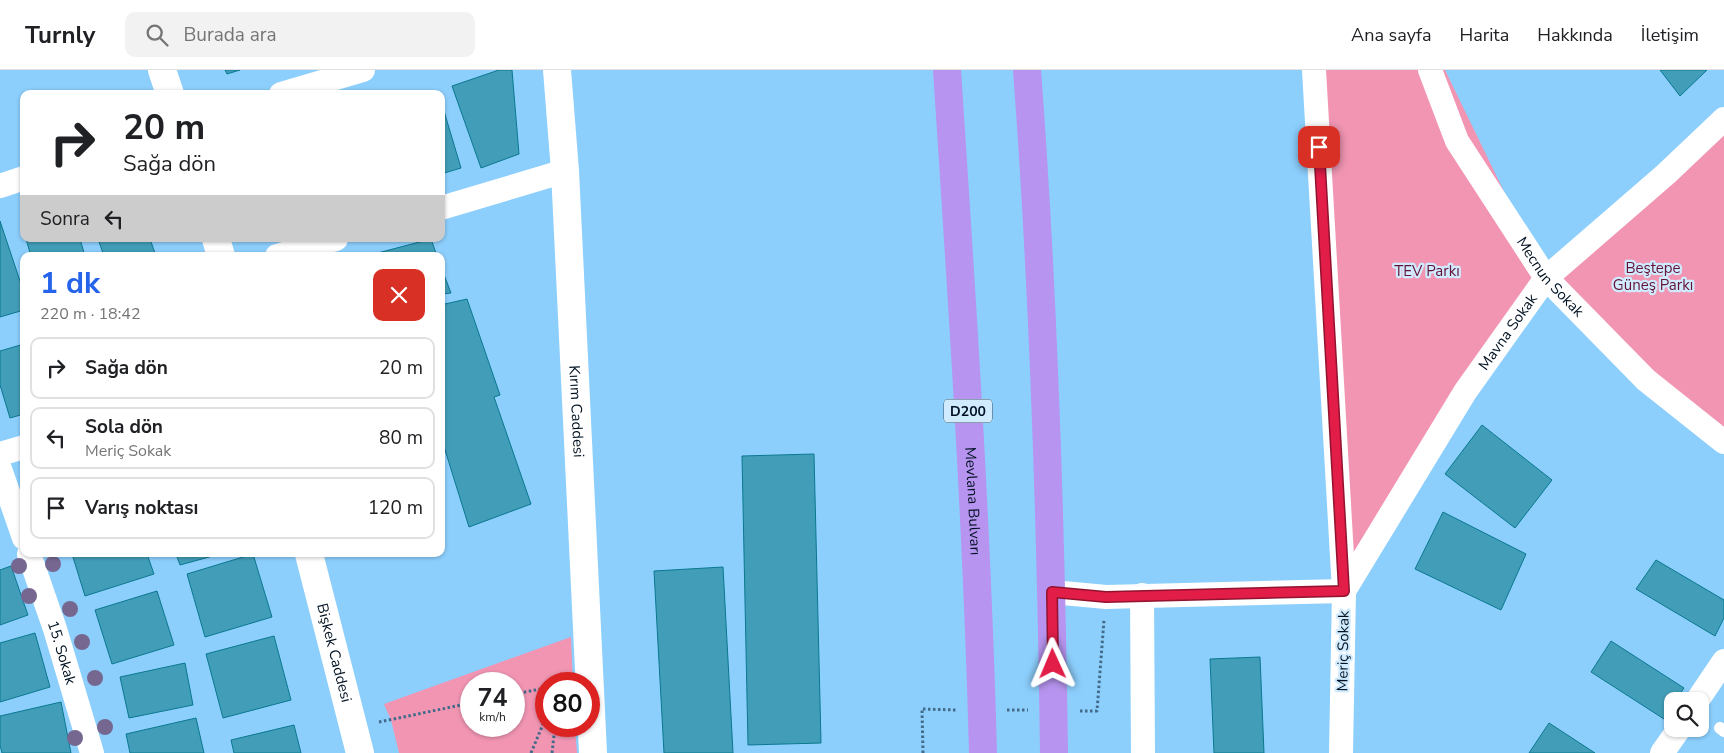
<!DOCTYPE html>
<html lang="tr">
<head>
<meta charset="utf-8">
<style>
	:root { --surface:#fff; --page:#f2f2f2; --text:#202124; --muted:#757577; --line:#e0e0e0; --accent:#2563eb }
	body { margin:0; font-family:"Nunito Sans",sans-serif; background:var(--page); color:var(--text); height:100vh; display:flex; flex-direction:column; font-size:19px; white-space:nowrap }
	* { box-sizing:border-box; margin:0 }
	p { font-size:16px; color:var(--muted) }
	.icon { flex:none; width:28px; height:28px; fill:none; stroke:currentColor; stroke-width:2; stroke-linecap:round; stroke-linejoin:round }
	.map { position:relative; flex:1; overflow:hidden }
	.drawer { position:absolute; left:20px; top:182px; width:425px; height:305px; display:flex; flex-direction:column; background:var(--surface); border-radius:10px; box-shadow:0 1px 4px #0004 }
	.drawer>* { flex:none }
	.banner { position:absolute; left:20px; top:20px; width:425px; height:152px; border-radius:10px; box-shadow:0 1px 4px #0004; background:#fff; color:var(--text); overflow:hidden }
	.controls { position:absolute; left:1664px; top:622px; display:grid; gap:10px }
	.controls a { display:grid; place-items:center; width:45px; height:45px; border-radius:10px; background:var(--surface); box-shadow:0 1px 4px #0004; font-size:25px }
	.speed { position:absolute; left:460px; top:602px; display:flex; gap:10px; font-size:25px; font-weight:700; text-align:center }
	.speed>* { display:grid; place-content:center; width:65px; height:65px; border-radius:50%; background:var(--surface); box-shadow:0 1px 4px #0004; line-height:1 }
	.speed small { font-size:12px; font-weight:400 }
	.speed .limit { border:8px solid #d22; background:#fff; color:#111 }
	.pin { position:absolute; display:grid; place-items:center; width:42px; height:42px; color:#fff; margin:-21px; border-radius:10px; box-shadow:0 2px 8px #0006 }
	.me { position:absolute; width:55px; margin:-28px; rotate:359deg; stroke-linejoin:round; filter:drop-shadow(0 0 4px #0008) }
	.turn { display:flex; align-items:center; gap:18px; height:105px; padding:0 20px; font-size:22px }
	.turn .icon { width:65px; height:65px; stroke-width:2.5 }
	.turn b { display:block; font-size:35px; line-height:42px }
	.then { display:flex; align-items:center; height:48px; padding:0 20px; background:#0003; gap:10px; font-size:19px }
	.round { display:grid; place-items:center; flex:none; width:52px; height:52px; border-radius:10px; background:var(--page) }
	.headline { display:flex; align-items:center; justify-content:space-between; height:85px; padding:0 20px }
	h1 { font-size:30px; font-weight:700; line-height:38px; color:var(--accent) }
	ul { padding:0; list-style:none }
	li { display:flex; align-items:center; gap:15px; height:62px; margin:0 10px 8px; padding:0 10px; border:2px solid var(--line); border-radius:10px }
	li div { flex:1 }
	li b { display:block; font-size:19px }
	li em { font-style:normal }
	header { display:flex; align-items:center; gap:30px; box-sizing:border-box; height:70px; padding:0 25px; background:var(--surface); border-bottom:1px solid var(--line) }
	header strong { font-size:24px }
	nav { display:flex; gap:28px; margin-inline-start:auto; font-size:18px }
	.search { width:350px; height:45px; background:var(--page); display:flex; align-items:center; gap:12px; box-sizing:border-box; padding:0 18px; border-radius:10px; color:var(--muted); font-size:19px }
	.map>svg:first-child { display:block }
	.green { fill:#f195b3; fill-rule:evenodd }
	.building { fill:#429eb8; stroke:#0a7890 }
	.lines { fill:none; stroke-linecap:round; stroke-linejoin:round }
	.path { stroke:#426b89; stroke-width:3; stroke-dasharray:2.5 2.5; stroke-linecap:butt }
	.service { stroke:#fff; stroke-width:12 }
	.minor { stroke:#fff; stroke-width:24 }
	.tertiary { stroke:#fff; stroke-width:28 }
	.trunk { stroke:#b794ef; stroke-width:28 }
	.tree { fill:#756790 }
	.route-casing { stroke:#92132f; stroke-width:12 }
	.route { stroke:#e11d48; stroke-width:9 }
	.labels { text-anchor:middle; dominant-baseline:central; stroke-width:4.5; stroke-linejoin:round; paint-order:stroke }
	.shield { fill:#d1ebfe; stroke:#3f5364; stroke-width:1 }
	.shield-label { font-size:14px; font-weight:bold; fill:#001222 }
	.park-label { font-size:15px; fill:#631236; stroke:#d1ebfe }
	.street-label { font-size:15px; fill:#001222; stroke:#d1ebfe }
</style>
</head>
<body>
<header>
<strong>Turnly</strong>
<div class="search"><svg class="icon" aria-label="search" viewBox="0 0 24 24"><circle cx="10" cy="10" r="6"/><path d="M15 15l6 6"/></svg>Burada ara</div>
<nav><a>Ana sayfa</a><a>Harita</a><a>Hakkında</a><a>İletişim</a></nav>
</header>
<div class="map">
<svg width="1724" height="683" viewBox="0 0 1724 683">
	<rect width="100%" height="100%" fill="#8ccffd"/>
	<path class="green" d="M1309 0H1445L1546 208 1724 46V364L1546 208 1344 521Z
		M571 567 573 614H546V656H575L577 683H399L391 650 384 634ZM471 614H514V656H471Z"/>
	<path class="building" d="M225 0H240L227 4Z
		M499 0H512L519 84 481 98 452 16Z
		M1660 0H1707L1680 26Z
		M441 31 461 98 441 104Z
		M0 151 24 223V240L0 247Z
		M26 169H80L85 186H31Z
		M98 169H150L156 186H104Z
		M431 169 437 186 370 185Z
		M441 197 451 223 442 224 445 234 467 229 500 325 494 327 531 434 469 457 441 367Z
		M24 274V344L10 348 0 315V281Z
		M1482 355 1552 410 1515 458 1445 404Z
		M814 384 821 673 748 675 742 386Z
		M1443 442 1526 484 1501 540 1415 499Z
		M72 484H147L154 504 85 526Z
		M176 484H220L180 495Z
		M253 484 272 547 205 567 187 504Z
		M1656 490 1724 530V548L1715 566 1636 519Z
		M11 496 28 545 0 555V500Z
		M723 497 733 683H664L654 501Z
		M157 521 174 575 112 594 95 540Z
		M35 563 50 617 0 632V573Z
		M274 566 291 630 223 648 206 584Z
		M1611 571 1684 618 1675 631H1672V636L1664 649 1591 602Z
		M1260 587 1264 683H1214L1210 589Z
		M185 593 193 635 129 648 120 607Z
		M61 632 71 683H2L0 675V646Z
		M196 648 204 683H130L126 664Z
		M1549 653 1595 683H1529Z
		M294 655 301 683H234L231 670Z"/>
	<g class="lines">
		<path class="path" d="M514 624 546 618
			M1007 640H1028
			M1080 641H1097L1104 550
			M379 652 471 633
			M531 683 546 647
			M552 683 555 656
			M923 683 922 639 956 640"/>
		<path class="service" d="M1720 658 1724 661"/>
		<g class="minor">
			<path d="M1314 0 1344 521 1341 683"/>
			<path id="s1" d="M1430 0 1457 71 1546 208 1646 310 1724 372"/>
			<path d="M281 24 363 0"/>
			<path d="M0 116 24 108"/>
			<path d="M441 138 565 101"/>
			<path d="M277 186 336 169"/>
			<path d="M0 384 24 377"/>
			<path d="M0 399 24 468"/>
			<path id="s2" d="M29 484 55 559 92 683"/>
			<path id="s3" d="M1052 522 1106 527 1344 521 1465 322 1546 208 1666 104 1724 49"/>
			<path d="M1142 525 1143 683"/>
			<path d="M1697 631 1724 591"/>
			<path d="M1662 683 1679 659"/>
		</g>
		<g class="tertiary">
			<path d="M162 0 170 24"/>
			<path id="s4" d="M557 0 565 101 593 683"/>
			<path d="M216 169 221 186"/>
			<path id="s5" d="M309 484 360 683"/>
		</g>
		<g class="trunk">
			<path id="s6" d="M947 0C962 227 977 455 983 683"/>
			<path d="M1027 0C1044 227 1051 455 1054 683"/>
		</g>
	</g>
	<g class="tree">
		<circle cx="53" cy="494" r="8"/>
		<circle cx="19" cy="496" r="8"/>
		<circle cx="29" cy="526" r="8"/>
		<circle cx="70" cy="539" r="8"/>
		<circle cx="82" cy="572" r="8"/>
		<circle cx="95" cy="608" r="8"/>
		<circle cx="105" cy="657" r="8"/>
		<circle cx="75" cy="668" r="8"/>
	</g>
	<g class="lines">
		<g class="route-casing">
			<path id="route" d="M1053 594 1052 522 1106 527 1344 521 1319 77"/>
		</g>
		<use href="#route" class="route"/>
	</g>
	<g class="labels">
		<rect class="shield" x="944" y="329.5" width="48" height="23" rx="4"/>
		<g class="shield-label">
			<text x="968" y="341">D200</text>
		</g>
		<g class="park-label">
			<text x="1653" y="198">Beştepe<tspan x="1653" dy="17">Güneş Parkı</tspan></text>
			<text x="1427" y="201">TEV Parkı</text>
		</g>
		<g class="street-label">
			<text stroke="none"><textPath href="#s1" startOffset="241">Mecnun Sokak</textPath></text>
			<text stroke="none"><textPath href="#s3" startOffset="599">Mavna Sokak</textPath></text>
			<text stroke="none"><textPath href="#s4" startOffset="342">Kırım Caddesi</textPath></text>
			<text stroke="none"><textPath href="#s6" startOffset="432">Mevlana Bulvarı</textPath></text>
			<text transform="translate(1343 581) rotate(-89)">Meriç Sokak</text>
			<text stroke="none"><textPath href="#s2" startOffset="104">15. Sokak</textPath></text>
			<text stroke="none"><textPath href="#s5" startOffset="102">Bişkek Caddesi</textPath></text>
		</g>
	</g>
</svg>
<div class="controls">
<a><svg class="icon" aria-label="search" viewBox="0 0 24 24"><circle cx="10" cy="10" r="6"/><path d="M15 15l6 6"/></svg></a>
</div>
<div class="speed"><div>74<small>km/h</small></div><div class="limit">80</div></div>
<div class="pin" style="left:1319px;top:77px;background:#d93025"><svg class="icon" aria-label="arrive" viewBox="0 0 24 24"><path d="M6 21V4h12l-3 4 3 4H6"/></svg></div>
<svg class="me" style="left:1053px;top:594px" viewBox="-20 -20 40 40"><path d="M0-17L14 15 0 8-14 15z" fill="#e11d48" stroke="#fff" stroke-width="4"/></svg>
<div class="banner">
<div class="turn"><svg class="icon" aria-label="right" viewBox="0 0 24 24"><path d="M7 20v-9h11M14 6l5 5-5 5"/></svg><div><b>20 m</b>Sağa dön</div></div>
<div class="then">Sonra<svg class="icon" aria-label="left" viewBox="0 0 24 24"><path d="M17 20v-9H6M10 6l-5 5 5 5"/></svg></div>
</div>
<section class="drawer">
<div class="headline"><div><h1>1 dk</h1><p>220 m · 18:42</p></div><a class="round" style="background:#d93025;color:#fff"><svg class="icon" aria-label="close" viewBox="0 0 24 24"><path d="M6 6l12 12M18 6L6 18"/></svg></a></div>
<ul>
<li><svg class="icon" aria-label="right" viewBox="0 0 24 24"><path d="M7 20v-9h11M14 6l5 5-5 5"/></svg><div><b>Sağa dön</b></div><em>20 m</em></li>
<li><svg class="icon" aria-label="left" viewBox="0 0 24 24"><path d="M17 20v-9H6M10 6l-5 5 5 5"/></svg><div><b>Sola dön</b><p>Meriç Sokak</p></div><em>80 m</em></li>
<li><svg class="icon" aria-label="arrive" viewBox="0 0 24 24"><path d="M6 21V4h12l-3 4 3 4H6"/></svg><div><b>Varış noktası</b></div><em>120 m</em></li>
</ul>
</section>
</div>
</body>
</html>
